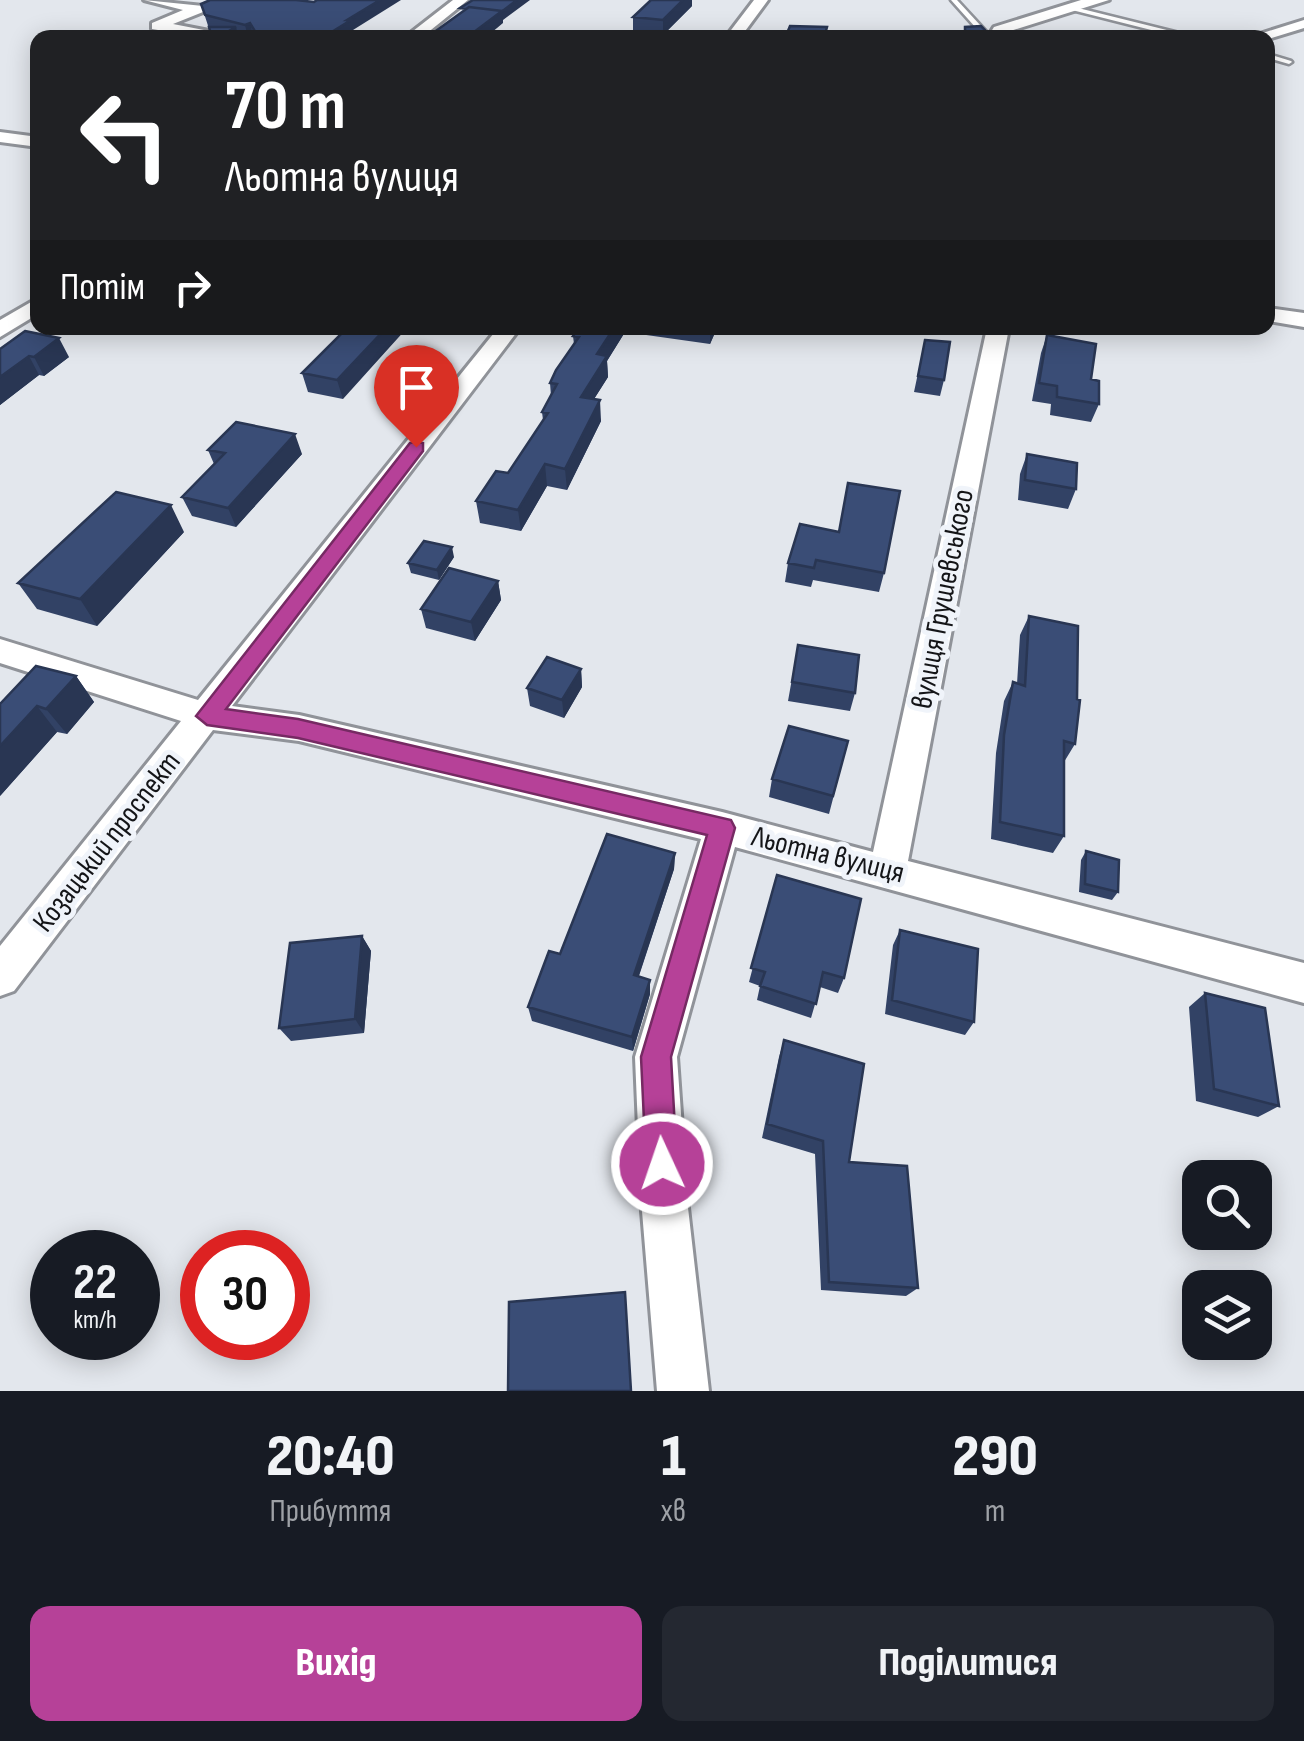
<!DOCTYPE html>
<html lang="uk">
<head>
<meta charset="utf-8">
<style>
	:root { --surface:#171b24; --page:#242831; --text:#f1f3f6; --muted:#9ea1a6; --accent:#b64198 }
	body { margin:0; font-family:"Sofia Sans Condensed",sans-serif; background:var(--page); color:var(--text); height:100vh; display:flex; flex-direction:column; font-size:38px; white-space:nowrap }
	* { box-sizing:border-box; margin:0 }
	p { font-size:32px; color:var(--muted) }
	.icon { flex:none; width:55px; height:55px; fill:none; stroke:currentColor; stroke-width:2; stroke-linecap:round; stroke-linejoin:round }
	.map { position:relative; height:1391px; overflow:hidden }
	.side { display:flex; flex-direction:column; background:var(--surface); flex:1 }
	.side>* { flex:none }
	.banner { position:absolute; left:30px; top:30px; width:1245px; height:305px; border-radius:20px; box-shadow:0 5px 25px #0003; background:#202124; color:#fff; overflow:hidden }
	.controls { position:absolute; left:1182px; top:1160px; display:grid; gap:20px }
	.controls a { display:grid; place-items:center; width:90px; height:90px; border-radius:20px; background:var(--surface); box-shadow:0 5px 25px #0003; font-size:50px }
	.speed { position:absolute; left:30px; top:1230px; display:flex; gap:20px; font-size:50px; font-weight:700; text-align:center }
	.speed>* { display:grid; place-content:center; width:130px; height:130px; border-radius:50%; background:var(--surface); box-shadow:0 5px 25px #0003; line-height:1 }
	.speed small { font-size:25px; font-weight:400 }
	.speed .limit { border:15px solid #d22; background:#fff; color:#111 }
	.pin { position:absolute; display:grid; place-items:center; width:85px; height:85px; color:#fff; margin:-102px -42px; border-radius:50% 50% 50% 0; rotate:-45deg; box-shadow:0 0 10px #0007 }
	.pin .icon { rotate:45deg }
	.me { position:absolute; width:110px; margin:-55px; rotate:357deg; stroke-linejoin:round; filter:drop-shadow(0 0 8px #0008) }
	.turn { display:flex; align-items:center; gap:35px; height:210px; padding:0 30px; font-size:45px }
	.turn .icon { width:130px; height:130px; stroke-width:2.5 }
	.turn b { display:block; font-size:70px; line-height:85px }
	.then { display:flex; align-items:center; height:95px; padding:0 30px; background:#0003; gap:20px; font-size:38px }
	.eta { display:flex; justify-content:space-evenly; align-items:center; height:170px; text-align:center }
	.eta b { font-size:60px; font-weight:800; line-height:70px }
	.button { display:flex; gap:20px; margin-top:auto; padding:20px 30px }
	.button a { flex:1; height:115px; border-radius:20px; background:var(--accent); color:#fff; font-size:40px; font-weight:800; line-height:115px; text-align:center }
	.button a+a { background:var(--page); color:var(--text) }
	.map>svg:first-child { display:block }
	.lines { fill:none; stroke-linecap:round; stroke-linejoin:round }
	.service-casing { stroke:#909399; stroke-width:5 }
	.minor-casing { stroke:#909399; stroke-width:6 }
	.service { fill:#fff; fill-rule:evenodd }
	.minor { fill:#fff; fill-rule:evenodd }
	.wall { fill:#324265 }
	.shaded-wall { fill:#293653 }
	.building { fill:#3a4d76; stroke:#293653; stroke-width:2.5 }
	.route { fill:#b64198; stroke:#762a63; stroke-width:2.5 }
	.labels { text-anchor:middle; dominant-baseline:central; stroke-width:10; stroke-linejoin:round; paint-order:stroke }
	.street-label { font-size:30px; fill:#141518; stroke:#f0f4fa }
</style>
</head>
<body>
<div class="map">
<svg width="1304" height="1391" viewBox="0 0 1304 1391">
	<rect width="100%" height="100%" fill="#e3e7ed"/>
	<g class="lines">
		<g class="service-casing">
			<path id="service" d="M951 0H957L992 38H985Z
				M1066 5 1195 37 1196 38H1183L1064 8Z
				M1268 54 1291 61 1292 62 1289 64 1268 58Z"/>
		</g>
		<g class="minor-casing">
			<path id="minor" d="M144 0 203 6V12L173 24 245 38H206L152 29V23L183 10Z
				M453 0H468L421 38H404Z
				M754 0H768L740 38H725Z
				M1081 0H1109L1004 33 1001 38H987L994 27Z
				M1304 20V28L1268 39 1247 38Z
				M0 132 38 137V147L0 142Z
				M38 298V314L0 337V320Z
				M1268 308 1304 313V327L1268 321Z
				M498 328H520L232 706 299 715 722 812 873 852 987 328H1009L908 861 1304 963V1003L735 847 677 1057 687 1199 709 1391H657L641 1199 635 1057 701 839 299 741 213 730 14 991 0 996V946L181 721 0 663V639L198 700Z"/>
		</g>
		<use href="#service" class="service"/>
		<use href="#minor" class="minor"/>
	</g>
	<path class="wall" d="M201 4 353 30V32L344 38H255L253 35 248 37 239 35V38H212Z
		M692 6 663 35 633 32V17Z
		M347 328 343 399 308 392 302 373Z
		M579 328H717L710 344 625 332 607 361 608 377 594 399 601 421 567 490 547 486 521 531 480 523 476 501 508 473 543 420 542 412 551 396 550 383 574 344 573 336Z
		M1047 335 1091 379 1099 404 1091 422 1050 415 1051 404 1032 401 1041 353Z
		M925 340 944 380 940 396 914 392Z
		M0 349 69 357 44 376 39 375 0 405Z
		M208 450 302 454 236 527 192 516 182 497 214 464Z
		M1027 454 1076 489 1068 509 1018 500 1020 474Z
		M800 524 884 573 879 592 813 580 811 587 785 582 788 563Z
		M184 532 97 626 37 609 18 583Z
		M454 557 439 580 411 573 408 563Z
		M498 581 501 600 475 641 426 628 421 609Z
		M1029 616 1075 744 1064 762V836L1053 853 991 839 996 753 1004 701 1013 682 1017 684 1020 635Z
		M798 645 855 693 850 711 788 701Z
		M36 666 76 676 94 702 67 734 57 732 0 796Z
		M581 669 582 687 564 718 530 706 527 688Z
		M848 741 829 814 769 797 772 779Z
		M1086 851 1118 892 1112 900 1079 892 1081 860Z
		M675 853 674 869 639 976 650 980V994L633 1051 532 1021 528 1007 560 954Z
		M777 875 844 978 838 993 820 987 811 1018 757 1000 760 986 749 982Z
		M900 930 974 1022 965 1035 885 1014 893 945Z
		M362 936 371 951 364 1033 291 1041 279 1028Z
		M1205 993 1279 1106 1258 1117 1196 1101 1189 1007Z
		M784 1040 849 1162 918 1288 906 1296 821 1290 815 1154 762 1138 779 1057Z"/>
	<path class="shaded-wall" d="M380 0H401L353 30V32L344 38H322L347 20Z
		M517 0H530L503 20V23L485 38 470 35Z
		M683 0H692V6L663 35V20Z
		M250 23 253 35 248 37 245 25Z
		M236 27 239 38H216Z
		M386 328H407L343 399 337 380Z
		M614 328H625V332L607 361 608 377 582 418 581 397 597 354Z
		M710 328H717L710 344Z
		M59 338 69 357 44 376 34 357Z
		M29 356 39 375 0 405V377Z
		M600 400 601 421 567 490 565 469Z
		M295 434 302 454 236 527 228 508Z
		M545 464 547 486 521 531 518 510Z
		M171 505 184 532 97 626 80 599Z
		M452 547 454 557 439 580 437 570Z
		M498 581 501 600 475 641 471 622Z
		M581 669 582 687 564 718 562 700Z
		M76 676 94 702 67 734 46 709Z
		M37 706 57 732 0 796V746Z
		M675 853 674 869 634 990V975Z
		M362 936 371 951 364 1033 355 1019Z
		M650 980V994L633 1051 632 1037Z"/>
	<path class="building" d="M210 0H296L314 2 317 0H380L347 20H351L322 38H259L250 23 245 25 205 15 201 4Z
		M473 0H517L500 13 502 11 469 7 466 9 460 8Z
		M651 0H683L663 20 633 17Z
		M469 7 502 11 470 35 486 38H426Z
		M790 26 827 27 824 38H785Z
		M981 26 985 30 986 38H965V27Z
		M209 27H236L216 38H212Z
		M347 328H386L337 380 302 373Z
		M579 328H614L597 354 607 356 581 397 600 400 565 469 545 464 518 510 476 501 496 471 508 473 548 413 542 412 557 384 550 383 556 370 579 337 573 336Z
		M25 331 59 338 34 357 29 356 0 377V349Z
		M1047 335 1096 344 1091 379 1099 381V404L1057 397V386L1039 383Z
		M925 340 950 342 944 380 918 376Z
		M236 422 295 434 228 508 182 497 225 453 208 450Z
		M1027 454 1077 463 1076 489 1025 480Z
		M848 483 900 491 884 573 816 560 814 568 788 563 800 524 839 532Z
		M116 492 171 505 80 599 18 583Z
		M424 541 452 547 437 570 408 563Z
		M449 568 498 581 471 622 421 609Z
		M1029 616 1078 626 1077 699 1080 700 1075 744 1064 741V836L1000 822 1004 735 1013 682 1025 686Z
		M798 645 859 655 855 693 792 682Z
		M547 657 581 669 562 700 527 688Z
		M36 666 76 676 46 709 37 706 0 746V704Z
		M789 726 848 741 833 796 772 779Z
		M607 834 675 853 634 975 650 980 632 1037 528 1007 549 951 560 954Z
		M1086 851 1119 860 1118 892 1085 884Z
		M777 875 861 899 844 978 823 972 816 1004 760 986 765 972 751 968Z
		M900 930 978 949 974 1022 892 1000Z
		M362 936 355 1019 279 1028 290 943Z
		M1205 993 1265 1008 1279 1106 1214 1089Z
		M784 1040 864 1064 849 1162 907 1166 918 1288 829 1282 823 1141 767 1124Z
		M625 1292 631 1391H508L509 1302Z"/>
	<path class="route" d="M416 442 423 443V451L226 709 298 719 731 820 735 828 671 1057 677 1164 673 1175 662 1179 650 1175 646 1164 641 1057 707 835 298 738 207 725 196 716 410 443Z"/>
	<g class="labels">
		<g class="street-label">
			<text transform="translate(943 599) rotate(-79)">вулиця Грушевського</text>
			<text transform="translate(107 842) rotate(-52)">Козацький проспект</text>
			<text transform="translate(828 855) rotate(14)">Льотна вулиця</text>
		</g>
	</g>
</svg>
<div class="controls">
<a><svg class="icon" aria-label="search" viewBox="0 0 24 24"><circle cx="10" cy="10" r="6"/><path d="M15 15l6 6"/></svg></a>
<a><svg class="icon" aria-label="layers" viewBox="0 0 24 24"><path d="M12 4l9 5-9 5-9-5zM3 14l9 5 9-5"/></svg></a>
</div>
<div class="speed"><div>22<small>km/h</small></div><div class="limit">30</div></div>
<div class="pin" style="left:416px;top:447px;background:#d93025"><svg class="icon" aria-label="arrive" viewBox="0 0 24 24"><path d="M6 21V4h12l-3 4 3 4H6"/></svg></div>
<svg class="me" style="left:662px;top:1164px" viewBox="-20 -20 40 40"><circle r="17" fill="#b64198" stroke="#fff" stroke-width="3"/><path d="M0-11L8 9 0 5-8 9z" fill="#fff"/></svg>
<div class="banner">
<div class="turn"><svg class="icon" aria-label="left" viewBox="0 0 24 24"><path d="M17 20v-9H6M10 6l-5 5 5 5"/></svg><div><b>70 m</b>Льотна вулиця</div></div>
<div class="then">Потім<svg class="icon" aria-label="right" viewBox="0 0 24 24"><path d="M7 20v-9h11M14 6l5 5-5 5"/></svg></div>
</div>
</div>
<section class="side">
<div class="eta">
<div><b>20:40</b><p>Прибуття</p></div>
<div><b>1</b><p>хв</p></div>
<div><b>290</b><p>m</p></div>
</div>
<div class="button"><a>Вихід</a><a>Поділитися</a></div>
</section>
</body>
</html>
